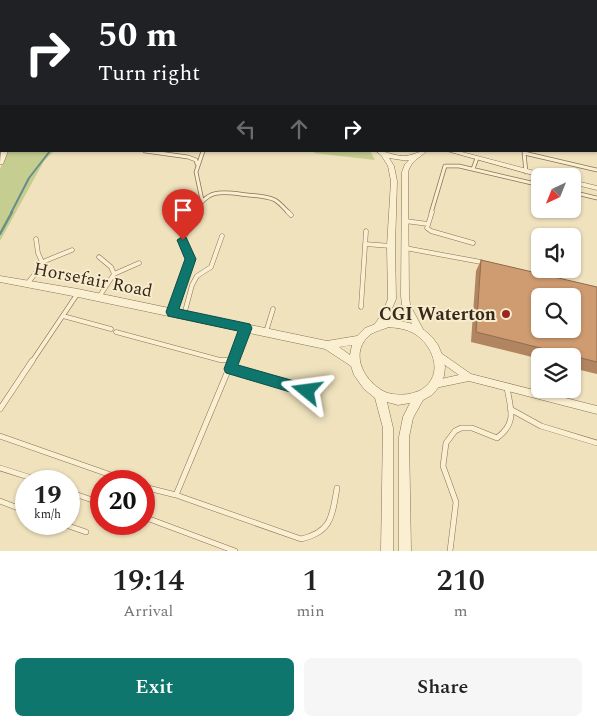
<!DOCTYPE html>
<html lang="en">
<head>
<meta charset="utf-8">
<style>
	:root { --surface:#fff; --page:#f6f6f6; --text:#222; --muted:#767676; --accent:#0f766e }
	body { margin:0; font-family:Spectral,serif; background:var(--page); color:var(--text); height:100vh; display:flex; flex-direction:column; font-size:19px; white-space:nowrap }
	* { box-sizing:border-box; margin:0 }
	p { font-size:16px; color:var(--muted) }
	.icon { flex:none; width:28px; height:28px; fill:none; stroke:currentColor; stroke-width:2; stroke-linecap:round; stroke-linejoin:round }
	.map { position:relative; height:551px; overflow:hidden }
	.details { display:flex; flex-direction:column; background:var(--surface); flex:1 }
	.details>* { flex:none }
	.hud { position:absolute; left:0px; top:0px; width:598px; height:152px; box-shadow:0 1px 4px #0004; background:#202124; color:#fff; overflow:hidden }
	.needle { width:32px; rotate:223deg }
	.buttons { position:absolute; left:531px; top:168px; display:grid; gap:10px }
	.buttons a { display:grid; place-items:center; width:50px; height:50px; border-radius:8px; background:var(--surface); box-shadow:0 1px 4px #0004; font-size:25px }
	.speed { position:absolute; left:15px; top:470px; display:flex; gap:10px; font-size:25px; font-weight:700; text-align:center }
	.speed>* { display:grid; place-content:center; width:65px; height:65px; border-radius:50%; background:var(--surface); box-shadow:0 1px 4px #0004; line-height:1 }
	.speed small { font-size:12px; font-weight:400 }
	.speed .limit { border:8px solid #d22; background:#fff; color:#111 }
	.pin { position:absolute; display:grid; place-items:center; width:42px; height:42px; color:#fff; margin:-51px -21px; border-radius:50% 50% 50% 0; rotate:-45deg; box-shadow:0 0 5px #0007 }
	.pin .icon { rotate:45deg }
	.me { position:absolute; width:55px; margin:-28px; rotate:286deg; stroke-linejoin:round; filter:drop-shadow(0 0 4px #0008) }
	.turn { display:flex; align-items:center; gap:18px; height:105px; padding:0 15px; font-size:22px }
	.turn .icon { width:65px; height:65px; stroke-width:2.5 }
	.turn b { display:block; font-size:35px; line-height:42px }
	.lanes { display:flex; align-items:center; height:48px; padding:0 15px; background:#0003; justify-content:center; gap:25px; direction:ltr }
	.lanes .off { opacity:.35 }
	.eta { display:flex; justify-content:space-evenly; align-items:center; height:85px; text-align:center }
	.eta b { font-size:30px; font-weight:600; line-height:35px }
	.primary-button { display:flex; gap:10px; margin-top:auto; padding:10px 15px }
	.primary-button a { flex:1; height:58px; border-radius:8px; background:var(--accent); color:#fff; font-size:20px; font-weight:600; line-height:58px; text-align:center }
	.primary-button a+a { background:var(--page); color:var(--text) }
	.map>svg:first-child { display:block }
	.green { fill:#c5cd91 }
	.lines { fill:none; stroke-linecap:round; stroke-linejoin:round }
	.stream-far1 { stroke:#688e86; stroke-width:2 }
	.stream { stroke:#688e86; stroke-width:2.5 }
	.service-far3-casing { stroke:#887256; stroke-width:3 }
	.service-far2-casing { stroke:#887256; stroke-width:4.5 }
	.service-far1-casing { stroke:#887256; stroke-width:5 }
	.service-casing { stroke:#887256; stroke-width:6 }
	.minor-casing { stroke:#887256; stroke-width:1 }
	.tertiary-casing { stroke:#887256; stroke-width:1 }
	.service-far3 { stroke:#faefd1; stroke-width:2.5 }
	.service-far2 { stroke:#faefd1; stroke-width:3 }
	.service-far1 { stroke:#faefd1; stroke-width:4 }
	.service { stroke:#faefd1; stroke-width:5 }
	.minor { fill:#faefd1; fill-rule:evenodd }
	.tertiary { fill:#faefd1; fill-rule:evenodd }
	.wall { fill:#b28561 }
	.building { fill:#cf9b71; stroke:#916c4f; fill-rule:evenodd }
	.route { fill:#0f766e; stroke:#0a4d48 }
	.poi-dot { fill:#992623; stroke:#f7eccd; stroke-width:2 }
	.labels { text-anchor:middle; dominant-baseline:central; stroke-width:4; stroke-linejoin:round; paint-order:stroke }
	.street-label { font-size:18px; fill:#36291b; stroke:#f7eccd }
	.poi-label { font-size:18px; font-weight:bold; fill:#36291b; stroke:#f7eccd; text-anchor:end }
</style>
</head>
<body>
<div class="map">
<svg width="597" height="551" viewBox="0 0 597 551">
	<rect width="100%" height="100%" fill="#efe2bd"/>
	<path class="green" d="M281 0H597V63L596 1H279Z
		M8 151H54L44 161 0 241V169Z
		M315 151H370L375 160 314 153Z"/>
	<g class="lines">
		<path class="stream-far1" d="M11 213 29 178 50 151"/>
		<path class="stream" d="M0 234 12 212"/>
		<g class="service-far3-casing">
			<path id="service-far3" d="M291 1 293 0"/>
		</g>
		<g class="service-far2-casing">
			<path id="service-far2" d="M145 151 188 157 196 160 197 164
				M524 153 597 170
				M524 153 526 172
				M473 169 477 158
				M572 192 597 198
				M202 200 196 172 203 151
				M195 213C207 187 224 192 248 195 257 196 266 196 275 200 280 203 285 209 289 213
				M431 213 445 166H459L540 185"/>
		</g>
		<g class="service-far1-casing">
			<path id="service-far1" d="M288 212 291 215
				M432 212 427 228 431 231 473 243
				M405 221 428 224
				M36 239 38 253 42 262
				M365 244 391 246
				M405 248 481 262
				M99 257 111 267 114 274
				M27 284 45 261 72 250
				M99 297 114 274 139 263
				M361 307 366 231
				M172 312 190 259 183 240 196 212
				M184 315 192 285 197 276 211 267 222 236
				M63 316 111 329
				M116 332 220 360H233
				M266 332 273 309
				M31 363 78 293
				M231 363 246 328"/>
		</g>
		<g class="service-casing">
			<path id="service" d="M230 369 307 391
				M0 409 32 361
				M510 409 541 426 597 443
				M0 436 128 481
				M0 468 41 481
				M144 487 176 495 301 539C332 532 332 516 337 488
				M69 492 101 503
				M176 495 232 361
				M0 501 26 511
				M144 517 235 551
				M63 524 86 532
				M450 551 456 502 443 466 446 443 455 431 461 428H472L497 438C517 423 511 410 507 388"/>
		</g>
		<g class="minor-casing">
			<path id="minor" d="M376 151C386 151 394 156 404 156 412 156 418 151 427 151 418 159 412 160 408 172L409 296 410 305 424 331 423 333 420 334 417 333 402 305 401 296 402 172 405 164 409 160H402L389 158 394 166 397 181 395 246 396 299 388 318 381 327 378 328 375 327 374 325 382 314 388 299 387 246 391 181 388 166 381 155Z
				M447 151H458L546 174 549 176 540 177Z
				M572 180 597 186V190L572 184Z
				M438 351 471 374 597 406V414L469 381 435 388 432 387 431 384 432 381 459 375 435 358 434 355 435 352Z"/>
		</g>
		<g class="tertiary-casing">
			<path id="tertiary" d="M1 151H8L3 164H0Z
				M0 276 78 289 327 341 357 336 365 328 389 319 397 320 413 324 424 330 432 337 438 345 443 357 445 367 444 376 438 388 432 395 423 400 413 418 409 437 411 551H399V437L403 417 410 403 398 405 387 402 393 428V551H381L383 428 375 398 364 389 354 375 351 366 325 349 78 297 0 282ZM389 327C398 328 407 329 415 334 432 345 443 371 426 386 421 391 416 392 409 394 400 395 391 395 383 391 362 379 349 351 371 334 376 331 384 329 389 327ZM352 345 350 355 339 347Z"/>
		</g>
		<use href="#service-far3" class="service-far3"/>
		<use href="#service-far2" class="service-far2"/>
		<use href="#service-far1" class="service-far1"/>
		<use href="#service" class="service"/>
		<use href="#minor" class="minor"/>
		<use href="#tertiary" class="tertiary"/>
	</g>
	<path class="wall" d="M481 260 597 287V374L572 368V356H540V359L471 342 476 271Z"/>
	<path class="building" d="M481 260 597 287V362L476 332ZM540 296H572V329H540Z"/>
	<path class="route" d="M183 236 186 237 196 259 179 309 250 324 252 328 238 365 312 386 314 391 312 395 307 397 226 373 224 369 238 331 168 316 166 312 185 259 177 240Z"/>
	<circle class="poi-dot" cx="506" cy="314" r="5"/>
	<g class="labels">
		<g class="street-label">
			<text transform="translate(93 280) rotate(11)">Horsefair Road</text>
		</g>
		<g class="poi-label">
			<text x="496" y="314">CGI Waterton</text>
		</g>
	</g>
</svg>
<div class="buttons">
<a><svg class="needle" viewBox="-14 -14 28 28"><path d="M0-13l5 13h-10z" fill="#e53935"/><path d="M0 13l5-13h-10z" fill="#767676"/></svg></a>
<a><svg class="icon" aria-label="sound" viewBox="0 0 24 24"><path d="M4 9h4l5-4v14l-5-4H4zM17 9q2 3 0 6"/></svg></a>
<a><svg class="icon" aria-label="search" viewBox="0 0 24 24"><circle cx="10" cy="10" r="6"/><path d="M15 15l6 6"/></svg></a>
<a><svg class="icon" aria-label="layers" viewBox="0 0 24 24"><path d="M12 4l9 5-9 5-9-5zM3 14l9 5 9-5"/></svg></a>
</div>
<div class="speed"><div>19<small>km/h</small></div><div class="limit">20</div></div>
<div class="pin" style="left:183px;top:240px;background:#d93025"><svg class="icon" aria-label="arrive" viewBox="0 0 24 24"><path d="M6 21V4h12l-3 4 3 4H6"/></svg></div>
<svg class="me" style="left:307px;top:391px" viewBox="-20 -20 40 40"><path d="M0-17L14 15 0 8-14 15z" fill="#0f766e" stroke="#fff" stroke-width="4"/></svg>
<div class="hud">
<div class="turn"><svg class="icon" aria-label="right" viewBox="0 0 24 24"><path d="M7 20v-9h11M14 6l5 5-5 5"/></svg><div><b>50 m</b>Turn right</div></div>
<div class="lanes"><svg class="icon off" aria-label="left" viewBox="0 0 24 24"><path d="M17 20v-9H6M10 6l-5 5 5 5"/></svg><svg class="icon off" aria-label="ahead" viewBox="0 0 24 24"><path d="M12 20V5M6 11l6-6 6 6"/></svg><svg class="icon" aria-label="right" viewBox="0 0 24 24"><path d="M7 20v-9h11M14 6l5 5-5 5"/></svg></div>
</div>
</div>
<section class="details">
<div class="eta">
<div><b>19:14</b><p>Arrival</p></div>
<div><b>1</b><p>min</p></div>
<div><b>210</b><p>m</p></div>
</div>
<div class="primary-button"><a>Exit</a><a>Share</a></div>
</section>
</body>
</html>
